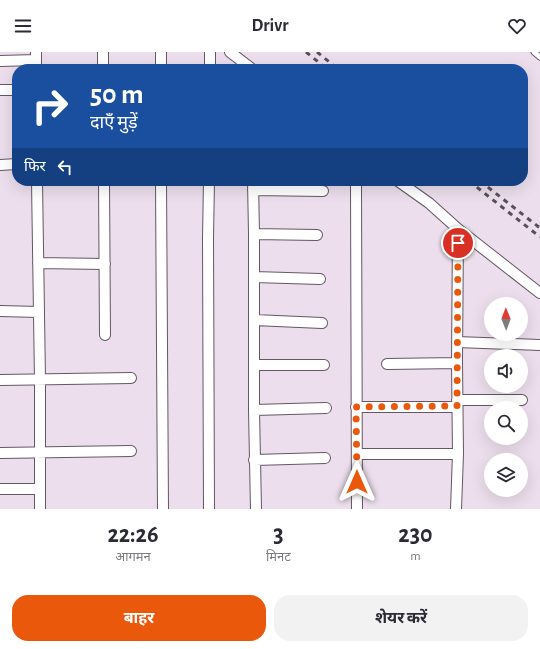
<!DOCTYPE html>
<html lang="hi">
<head>
<meta charset="utf-8">
<style>
	:root { --surface:#fff; --page:#f2f2f3; --text:#2b2b33; --muted:#7c7c81; --accent:#ea580c }
	body { margin:0; font-family:"Alegreya Sans","Noto Sans Devanagari",sans-serif; background:var(--page); color:var(--text); height:100vh; display:flex; flex-direction:column; font-size:15px; white-space:nowrap }
	* { box-sizing:border-box; margin:0 }
	p { font-size:13px; color:var(--muted) }
	.icon { flex:none; width:22px; height:22px; fill:none; stroke:currentColor; stroke-width:2; stroke-linecap:round; stroke-linejoin:round }
	.map { position:relative; height:457px; overflow:hidden }
	.details { display:flex; flex-direction:column; background:var(--surface); flex:1 }
	.details>* { flex:none }
	.guide { position:absolute; left:12px; top:12px; width:516px; height:122px; border-radius:16px; box-shadow:0 4px 16px #0002; background:#1a4fa0; color:#fff; overflow:hidden }
	.needle { width:26px; rotate:359deg }
	.controls { position:absolute; left:484px; top:245px; display:grid; gap:8px }
	.controls a { display:grid; place-items:center; width:44px; height:44px; border-radius:50%; background:var(--surface); box-shadow:0 4px 16px #0002; font-size:20px }
	.pin { position:absolute; display:grid; place-items:center; width:34px; height:34px; color:#fff; margin:-17px; border:2px solid #fff; border-radius:50%; box-shadow:0 1px 4px #0007 }
	.me { position:absolute; width:44px; margin:-22px; rotate:0deg; stroke-linejoin:round; filter:drop-shadow(0 0 3px #0008) }
	.turn { display:flex; align-items:center; gap:14px; height:84px; padding:0 12px; font-size:18px }
	.turn .icon { width:52px; height:52px; stroke-width:2.5 }
	.turn b { display:block; font-size:28px; line-height:34px }
	.then { display:flex; align-items:center; height:38px; padding:0 12px; background:#0003; gap:8px; font-size:15px }
	.eta { display:flex; justify-content:space-evenly; align-items:center; height:68px; text-align:center }
	.eta b { font-size:24px; font-weight:700; line-height:28px }
	.button { display:flex; gap:8px; margin-top:auto; padding:8px 12px }
	.button a { flex:1; height:46px; border-radius:16px; background:var(--accent); color:#fff; font-size:16px; font-weight:700; line-height:46px; text-align:center }
	.button a+a { background:var(--page); color:var(--text) }
	header { display:flex; justify-content:space-between; align-items:center; height:52px; padding:0 12px; background:var(--surface); font-size:18px; font-weight:700 }
	.map>svg:first-child { display:block }
	.lines { fill:none; stroke-linecap:round; stroke-linejoin:round }
	.lane-casing { stroke:#635864; stroke-width:7 }
	.street-casing { stroke:#635864; stroke-width:12 }
	.lane { stroke:#fff; stroke-width:5 }
	.street { stroke:#fff; stroke-width:10 }
	.rail { stroke:#585058; stroke-width:3; stroke-dasharray:5 5; stroke-linecap:butt }
	.route { stroke:#ea580c; stroke-width:7; stroke-dasharray:0 12.6 }
</style>
</head>
<body>
<header><svg class="icon" aria-label="menu" viewBox="0 0 24 24"><path d="M4 6h16M4 12h16M4 18h16"/></svg>Drivr<svg class="icon" aria-label="heart" viewBox="0 0 24 24"><path d="M12 20l-8-8c-3-5 5-10 8-4 3-6 11-1 8 4z"/></svg></header>
<div class="map">
<svg width="540" height="457" viewBox="0 0 540 457">
	<rect width="100%" height="100%" fill="#ecdeec"/>
	<g class="lines">
		<g class="lane-casing">
			<path id="lane" d="M534 0 540 5"/>
		</g>
		<g class="street-casing">
			<path id="street" d="M36 0V17
				M103 0V17
				M161 0V17
				M230 0 252 17
				M0 9 36 8
				M210 17V0
				M0 38H17
				M0 113 17 112
				M37 129 40 328V457
				M104 129 105 283
				M161 129 163 457
				M209 129 208 186 209 457
				M253 129 254 182V358L256 457
				M356 129 357 457
				M398 129 429 151 458 177 540 241
				M253 138 323 139
				M254 182 317 183
				M38 211 105 212
				M254 225 320 227
				M0 259 39 260
				M254 268 322 271
				M457 290 540 293
				M387 312 457 311
				M254 313H324
				M0 328 131 326
				M457 348H522
				M356 355H457
				M254 358 326 356
				M0 401 131 399
				M357 402H458
				M254 408 325 406
				M0 437H39
				M456 457 458 402 457 311 458 177"/>
		</g>
		<use href="#lane" class="lane"/>
		<use href="#street" class="street"/>
		<path class="rail" d="M306 0 327 17
			M317 0 338 17
			M469 129 540 185
			M480 129 540 176"/>
	</g>
	<g class="lines">
		<path class="route" d="M357 430 356 355 457 354 458 191"/>
	</g>
</svg>
<div class="controls">
<a><svg class="needle" viewBox="-14 -14 28 28"><path d="M0-13l5 13h-10z" fill="#e53935"/><path d="M0 13l5-13h-10z" fill="#7c7c81"/></svg></a>
<a><svg class="icon" aria-label="sound" viewBox="0 0 24 24"><path d="M4 9h4l5-4v14l-5-4H4zM17 9q2 3 0 6"/></svg></a>
<a><svg class="icon" aria-label="search" viewBox="0 0 24 24"><circle cx="10" cy="10" r="6"/><path d="M15 15l6 6"/></svg></a>
<a><svg class="icon" aria-label="layers" viewBox="0 0 24 24"><path d="M12 4l9 5-9 5-9-5zM3 14l9 5 9-5"/></svg></a>
</div>
<div class="pin" style="left:458px;top:191px;background:#d93025"><svg class="icon" aria-label="arrive" viewBox="0 0 24 24"><path d="M6 21V4h12l-3 4 3 4H6"/></svg></div>
<svg class="me" style="left:357px;top:430px" viewBox="-20 -20 40 40"><path d="M0-17L14 15 0 8-14 15z" fill="#ea580c" stroke="#fff" stroke-width="4"/></svg>
<div class="guide">
<div class="turn"><svg class="icon" aria-label="right" viewBox="0 0 24 24"><path d="M7 20v-9h11M14 6l5 5-5 5"/></svg><div><b>50 m</b>दाएँ मुड़ें</div></div>
<div class="then">फिर<svg class="icon" aria-label="left" viewBox="0 0 24 24"><path d="M17 20v-9H6M10 6l-5 5 5 5"/></svg></div>
</div>
</div>
<section class="details">
<div class="eta">
<div><b>22:26</b><p>आगमन</p></div>
<div><b>3</b><p>मिनट</p></div>
<div><b>230</b><p>m</p></div>
</div>
<div class="button"><a>बाहर</a><a>शेयर करें</a></div>
</section>
</body>
</html>
